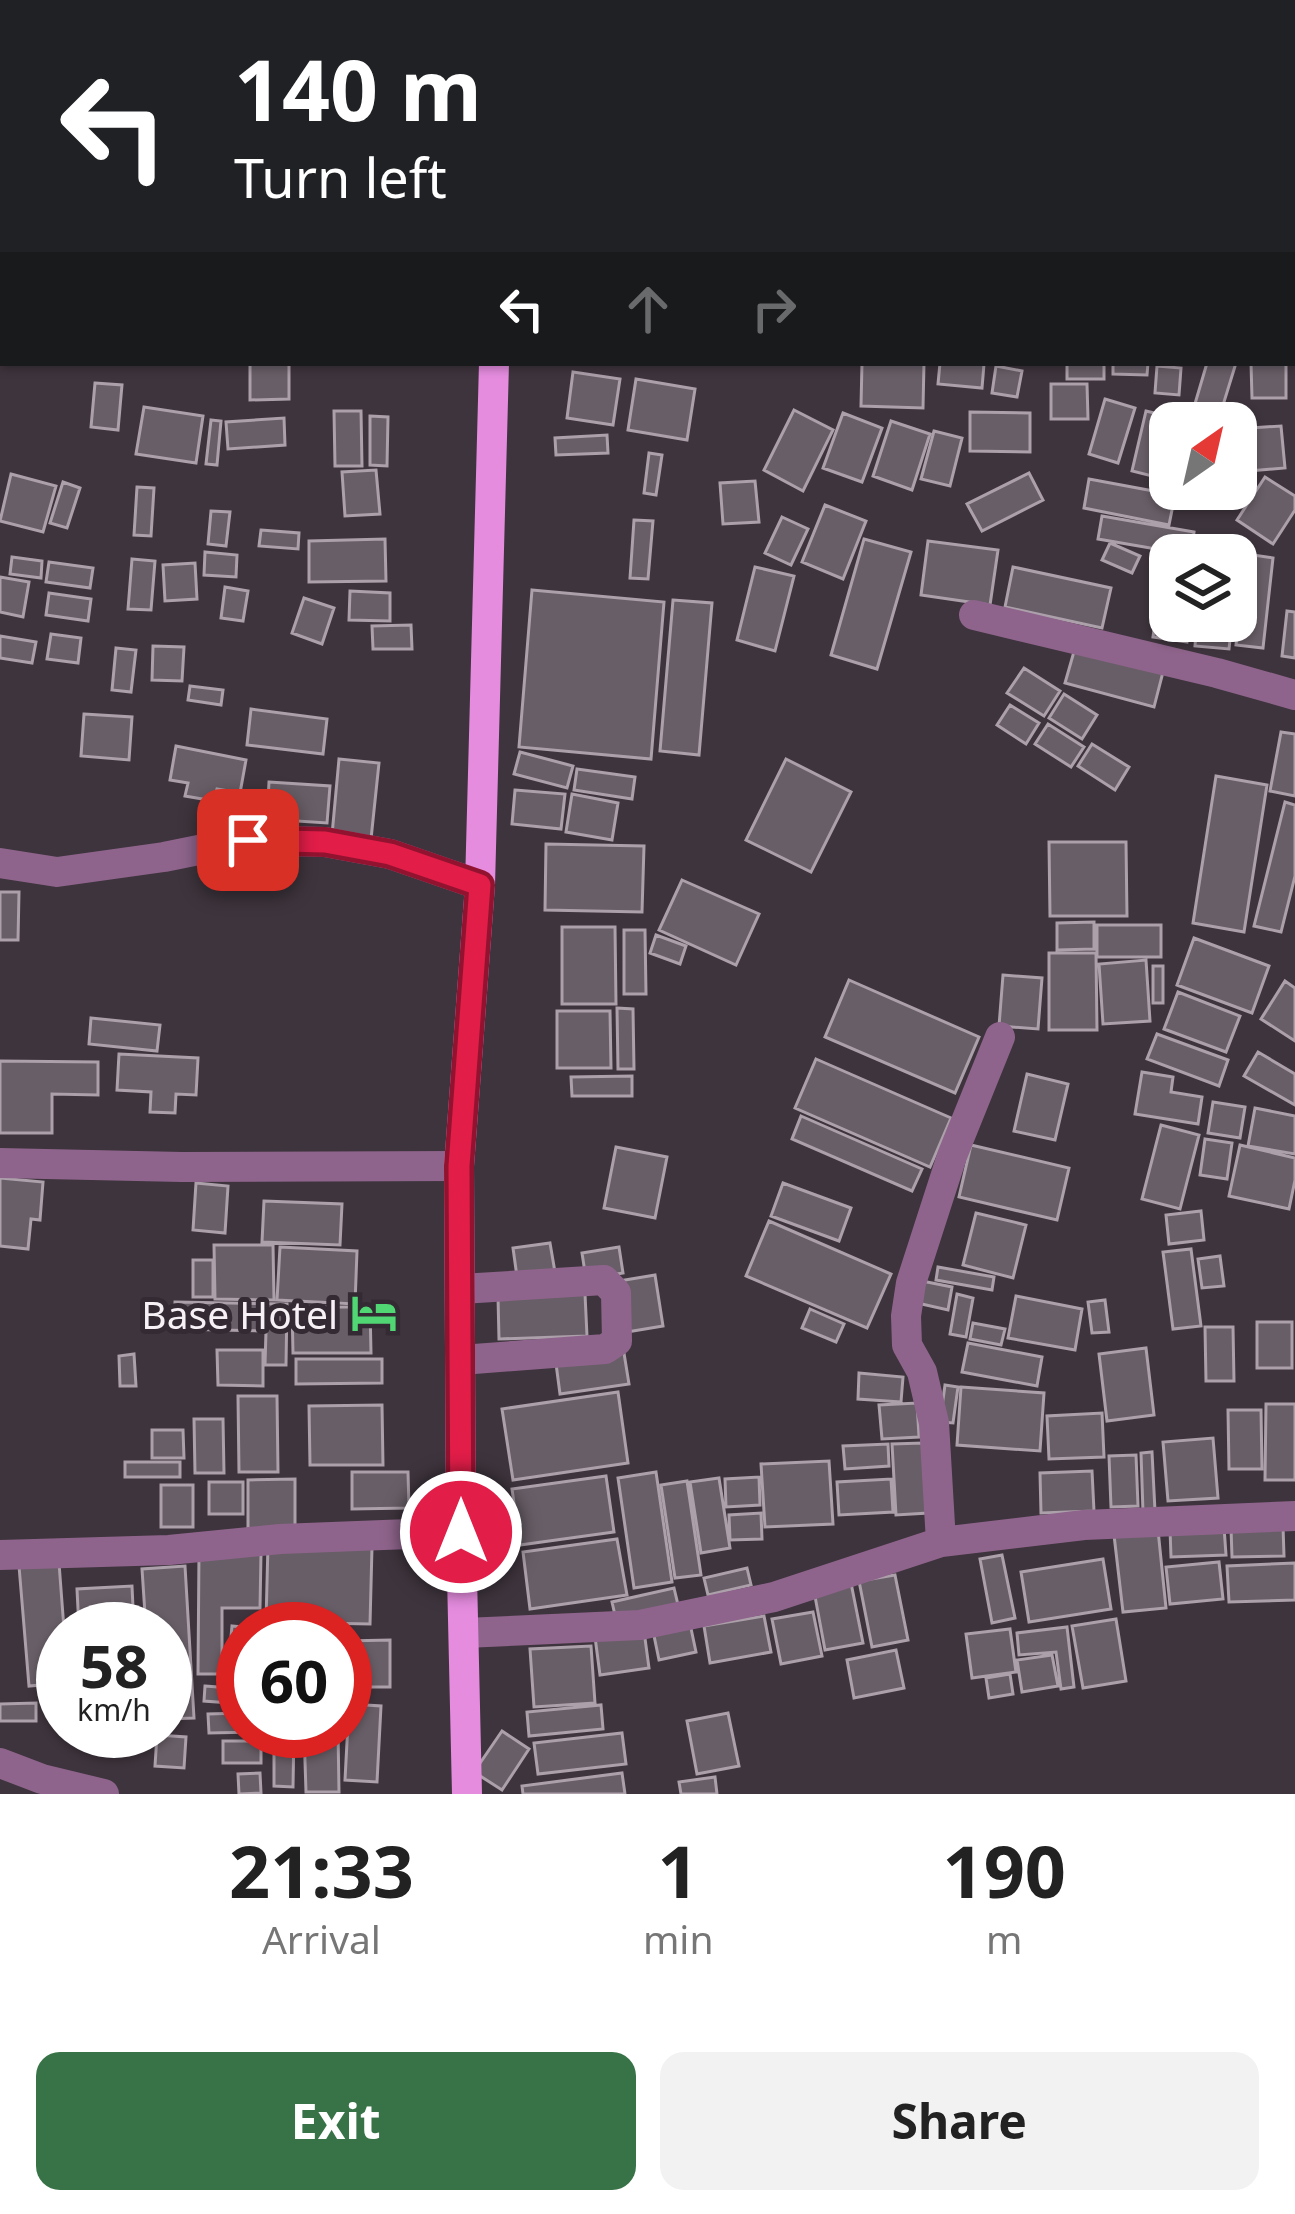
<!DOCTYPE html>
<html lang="en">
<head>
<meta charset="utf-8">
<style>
	:root { --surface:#fff; --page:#f2f2f2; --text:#222; --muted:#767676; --accent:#377347 }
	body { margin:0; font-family:"Noto Sans",sans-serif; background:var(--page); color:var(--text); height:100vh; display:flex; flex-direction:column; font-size:45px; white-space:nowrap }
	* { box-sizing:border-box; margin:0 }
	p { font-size:39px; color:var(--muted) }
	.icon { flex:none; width:66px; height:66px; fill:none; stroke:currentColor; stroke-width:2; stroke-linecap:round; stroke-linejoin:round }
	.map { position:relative; height:1794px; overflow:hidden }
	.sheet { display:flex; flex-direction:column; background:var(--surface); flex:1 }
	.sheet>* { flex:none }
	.guide { position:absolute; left:0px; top:0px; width:1296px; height:366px; box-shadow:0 3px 9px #0004; background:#202124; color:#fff; overflow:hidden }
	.needle { width:78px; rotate:34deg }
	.controls { position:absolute; left:1149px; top:402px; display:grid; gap:24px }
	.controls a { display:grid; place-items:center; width:108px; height:108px; border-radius:24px; background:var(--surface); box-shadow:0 3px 9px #0004; font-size:60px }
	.speed { position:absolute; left:36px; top:1602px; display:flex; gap:24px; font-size:60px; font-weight:700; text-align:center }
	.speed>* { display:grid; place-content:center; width:156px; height:156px; border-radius:50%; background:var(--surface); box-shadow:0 3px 9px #0004; line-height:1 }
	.speed small { font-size:30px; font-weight:400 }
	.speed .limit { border:18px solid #d22; background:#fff; color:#111 }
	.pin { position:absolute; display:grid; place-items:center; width:102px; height:102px; color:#fff; margin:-51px; border-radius:24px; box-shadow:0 6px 18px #0006 }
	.me { position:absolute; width:132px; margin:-66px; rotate:0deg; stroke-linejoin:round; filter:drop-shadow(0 0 9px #0008) }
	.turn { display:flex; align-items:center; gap:42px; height:252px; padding:0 36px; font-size:54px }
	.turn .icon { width:156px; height:156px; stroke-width:2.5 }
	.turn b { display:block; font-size:84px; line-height:102px }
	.lanes { display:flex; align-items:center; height:114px; padding:0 36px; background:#0003; justify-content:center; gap:60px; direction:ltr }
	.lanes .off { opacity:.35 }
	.eta { display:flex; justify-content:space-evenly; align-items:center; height:204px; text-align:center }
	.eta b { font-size:72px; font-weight:700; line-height:84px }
	.primary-button { display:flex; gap:24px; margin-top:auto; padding:24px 36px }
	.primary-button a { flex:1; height:138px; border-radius:24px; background:var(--accent); color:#fff; font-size:48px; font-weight:700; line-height:138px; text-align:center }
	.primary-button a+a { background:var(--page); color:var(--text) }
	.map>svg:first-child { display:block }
	.building { fill:#685e67; stroke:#aca0aa; stroke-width:3 }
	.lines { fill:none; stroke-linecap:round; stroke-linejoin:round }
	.minor { stroke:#8f648c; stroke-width:30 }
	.major { stroke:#e58cdf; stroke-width:30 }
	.route-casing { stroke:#92132f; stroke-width:30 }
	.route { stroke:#e11d48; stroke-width:21 }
	.labels { text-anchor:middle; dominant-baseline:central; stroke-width:10; stroke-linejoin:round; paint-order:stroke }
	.poi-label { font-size:39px; fill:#f7f1f6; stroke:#332a33; text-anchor:end }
</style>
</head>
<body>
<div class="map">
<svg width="1295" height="1794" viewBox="0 0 1295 1794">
	<rect width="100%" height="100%" fill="#3e343d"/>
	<path class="building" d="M250 363H289V399L250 400Z
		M862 363H924L923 408 861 406Z
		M940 363 984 364 982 388 938 384Z
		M1067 363H1104V379H1067Z
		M1113 363H1148L1147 375 1113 374Z
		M1207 363H1236L1220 415 1194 407Z
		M1251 363H1286V398H1252Z
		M996 366 1022 371 1017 397 992 393Z
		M1157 366 1181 368 1179 395 1155 393Z
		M573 372 620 379 613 425 567 418Z
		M636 379 695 389 687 440 628 430Z
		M95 383 122 385 118 430 91 427Z
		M1051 384H1087L1088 419H1051Z
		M1105 399 1135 408 1118 463 1089 454Z
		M144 407 203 416 196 463 136 454Z
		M794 410 833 430 803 491 764 470Z
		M334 411H361L362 466H335Z
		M1146 411 1175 418 1174 423H1170V438L1160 478 1132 471Z
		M970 412 1030 413V452L970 451Z
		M843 413 882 428 862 482 823 468Z
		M370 416 388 417 387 466 370 465Z
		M284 418 285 445 228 449 226 422Z
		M211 420 221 421 217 465 206 464Z
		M891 421 930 434 912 490 873 476Z
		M1281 426 1285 468 1236 472V429Z
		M934 431 962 438 950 486 921 479Z
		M607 435 608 453 556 455 555 438Z
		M649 453 662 455 656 495 644 493Z
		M376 470 380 514 345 516 342 472Z
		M1029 473 1043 500 982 531 967 504Z
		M11 474 56 486 43 532 0 521Z
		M1265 477 1295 496V510L1273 544 1237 520Z
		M1089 479 1175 495 1169 525 1084 508Z
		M755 481 759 522 723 524 720 483Z
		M63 482 80 488 67 528 50 523Z
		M137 487 154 488 151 536 134 535Z
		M825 505 866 521 843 579 802 562Z
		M211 511 230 512 226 546 208 544Z
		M1102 516 1194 532 1191 555 1098 539Z
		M782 517 808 529 791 565 765 553Z
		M634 520 653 521 648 579 630 578Z
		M261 530 299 533 298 549 259 546Z
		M385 539 386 581 309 582V541Z
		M864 539 911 552 877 669 831 655Z
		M928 541 998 550 990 605 921 595Z
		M1110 543 1140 556 1132 573 1102 560Z
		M205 552 237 555 236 577 204 575Z
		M1246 554 1273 558 1263 648 1236 645Z
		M12 557 42 561 41 578 10 574Z
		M132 559 155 561 151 610 128 609Z
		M49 562 93 568 90 588 46 582Z
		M195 563 197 599 165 601 163 565Z
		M755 567 794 576 775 651 737 640Z
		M1013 567 1111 588 1102 628 1005 607Z
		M0 577 29 582 23 617 0 612Z
		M1161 580 1170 581V621H1190L1187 642 1153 637Z
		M225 587 248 591 243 621 221 618Z
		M532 590 664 602 651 759 519 747Z
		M350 591 390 593V621L349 620Z
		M49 593 91 599 88 621 46 615Z
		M304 598 334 608 322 644 292 633Z
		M673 600 712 603 699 755 660 751Z
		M1287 611 1295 612V658L1282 656Z
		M1197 621H1232L1229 649 1195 646Z
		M411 625 412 649H373L372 626Z
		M51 634 81 638 78 663 47 659Z
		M0 636 36 642 32 663 0 658Z
		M153 646 184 647 182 681 152 680Z
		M116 648 136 650 131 692 112 690Z
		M1075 648 1163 672 1154 707 1065 683Z
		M1024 668 1060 691 1044 716 1007 693Z
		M190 686 223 690 221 705 188 700Z
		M1064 694 1097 715 1082 739 1049 718Z
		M1010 705 1039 723 1026 744 997 725Z
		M251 709 327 719 323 754 247 745Z
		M84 714 132 717 129 760 81 756Z
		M1048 724 1084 747 1071 767 1035 744Z
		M1281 732 1295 734V796L1270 791Z
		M1092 744 1129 767 1115 790 1078 766Z
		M176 746 246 760 240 793 217 789 214 801 185 796 188 783 170 780Z
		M520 752 573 766 567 788 514 774Z
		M339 759 379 763 371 839 332 835Z
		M786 759 851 792 811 872 746 840Z
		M577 769 635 777 632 799 574 790Z
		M1216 776 1267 785 1244 932 1193 923Z
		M269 782 330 786 327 823 267 819Z
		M515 790 565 794 561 829 512 824Z
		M572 794 618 803 612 840 566 832Z
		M1285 802 1295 805V876L1281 932 1254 926Z
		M1049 842H1126L1127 916H1050Z
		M546 844 644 846 642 912 545 910Z
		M682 880 759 914 736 965 659 930Z
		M0 892H19L18 940H0Z
		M1094 922V949L1057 950V923Z
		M1097 925H1161V957H1097Z
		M562 927H615L616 1004H562Z
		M624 930H645L646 994H624Z
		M656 935 686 946 680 964 650 953Z
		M1194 938 1269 966 1252 1013 1177 985Z
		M1049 953H1096L1097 1030H1049Z
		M1146 960 1150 1021 1103 1024 1099 964Z
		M1153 966H1163V1003H1153Z
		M1003 975 1042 978 1038 1029 999 1026Z
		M849 980 979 1037 955 1093 825 1037Z
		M1285 981 1295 988V1041L1261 1019Z
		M1178 992 1240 1016 1226 1052 1164 1029Z
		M617 1008 633 1009 634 1069H618Z
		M557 1011H610L611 1068H557Z
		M91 1018 160 1025 157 1051 89 1044Z
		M1157 1034 1228 1060 1219 1086 1147 1059Z
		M1258 1052 1295 1074V1105L1244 1076Z
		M119 1054 198 1058 196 1095 176 1094 175 1113 150 1112 151 1092 117 1090Z
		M816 1059 951 1118 930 1167 795 1108Z
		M0 1061 98 1062V1095L52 1094V1133H0Z
		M1142 1072 1173 1077 1171 1092 1202 1097 1198 1124 1135 1114Z
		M1027 1074 1068 1084 1055 1140 1014 1131Z
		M632 1076V1096H572L571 1077Z
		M1213 1102 1245 1107 1240 1138 1208 1133Z
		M1255 1108 1295 1116V1154L1248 1146Z
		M801 1116 922 1169 912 1191 792 1139Z
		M1161 1125 1199 1135 1180 1209 1142 1199Z
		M1205 1139 1232 1143 1227 1179 1200 1175Z
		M971 1145 1069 1168 1057 1220 959 1197Z
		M1240 1145 1295 1158V1180L1289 1209 1229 1196Z
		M616 1147 667 1157 655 1218 604 1208Z
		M0 1178 43 1182 40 1220 31 1219 28 1249 0 1246Z
		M196 1183 228 1186 225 1233 193 1230Z
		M783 1183 851 1208 839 1241 771 1216Z
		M264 1201 342 1204 340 1245 262 1242Z
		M1201 1211 1204 1240 1169 1244 1166 1215Z
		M976 1213 1026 1225 1013 1278 963 1265Z
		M769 1221 891 1274 867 1328 746 1276Z
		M550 1243 556 1278 518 1284 513 1248Z
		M214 1245H273L274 1300 215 1299Z
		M280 1247 357 1251 355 1304 277 1300Z
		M619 1247 623 1273 586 1279 582 1253Z
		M1191 1249 1201 1326 1173 1329 1163 1252Z
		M1220 1256 1224 1286 1202 1288 1198 1259Z
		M193 1260H213V1297H193Z
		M938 1267 994 1277 992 1290 936 1280Z
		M655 1275 663 1326 627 1332 619 1281Z
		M917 1280 952 1287 948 1310 913 1302Z
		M585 1294 587 1336 499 1339 498 1297Z
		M957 1294 973 1298 966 1337 950 1334Z
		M1016 1296 1082 1309 1075 1350 1008 1338Z
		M1105 1300 1109 1332 1092 1333 1088 1302Z
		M175 1302 287 1304 286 1365H265L266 1331 174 1329Z
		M292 1307H370L371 1353H293Z
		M810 1309 844 1324 836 1342 802 1328Z
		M1257 1322H1292V1368H1257Z
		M973 1323 1005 1329 1001 1345 970 1339Z
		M1205 1327H1233L1234 1381H1206Z
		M968 1343 1042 1357 1037 1386 962 1372Z
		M623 1347 629 1384 560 1394 555 1356Z
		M1146 1348 1154 1415 1107 1421 1099 1354Z
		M217 1350H263V1386L218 1385Z
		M134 1354 136 1386H120L119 1356Z
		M296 1359H382V1383L296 1384Z
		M859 1373 903 1377 901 1402 858 1399Z
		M945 1385 958 1387 953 1423 940 1422Z
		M961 1387 1044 1393 1040 1451 957 1445Z
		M618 1392 628 1463 513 1480 502 1409Z
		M238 1396H277L278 1472H239Z
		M917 1403 919 1437 882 1439 879 1405Z
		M1266 1404H1295V1480H1265Z
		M382 1405 383 1465H310L309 1406Z
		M1228 1410H1261L1262 1469H1229Z
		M1102 1413 1104 1457 1049 1459 1047 1416Z
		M194 1419H223L224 1473H195Z
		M152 1430H183L184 1458H152Z
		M1213 1438 1218 1498 1168 1501 1163 1442Z
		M923 1443 928 1513 896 1515 892 1444Z
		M888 1444 889 1466 845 1469 843 1446Z
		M1152 1452 1155 1511 1143 1512 1141 1453Z
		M1136 1455 1138 1506 1111 1507 1109 1456Z
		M829 1461 833 1524 765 1527 761 1464Z
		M125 1462H180V1477H125Z
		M1092 1471 1094 1511 1041 1513 1040 1473Z
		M352 1472H408L409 1508 352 1509Z
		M656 1472 672 1582 634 1588 618 1478Z
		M606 1476 614 1532 520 1545 512 1489Z
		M759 1477 760 1505 726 1507 725 1479Z
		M719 1478 730 1548 701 1553 690 1482Z
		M295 1479V1532H248V1480Z
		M891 1479 893 1512 839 1515 837 1482Z
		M687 1481 701 1575 675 1578 661 1485Z
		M209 1482H243V1514H209Z
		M161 1485H193V1527H161Z
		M761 1513 762 1539 730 1540 729 1515Z
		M1283 1526 1284 1556 1232 1557 1231 1528Z
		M1224 1527 1226 1555 1171 1557 1170 1529Z
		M1158 1530 1166 1608 1123 1612 1114 1535Z
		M617 1539 627 1595 530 1609 523 1552Z
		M268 1544 372 1547 370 1624 266 1622Z
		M199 1552 261 1553 260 1608H222V1674H198Z
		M1002 1555 1015 1618 992 1623 980 1559Z
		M1103 1559 1111 1609 1029 1622 1021 1572Z
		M1219 1562 1223 1599 1170 1604 1166 1567Z
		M59 1563 64 1629 63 1683 29 1686 19 1566Z
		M1295 1563V1600L1229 1602 1227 1566Z
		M185 1566 194 1718 165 1719V1629H146L142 1569Z
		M747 1568 751 1585 708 1595 704 1578Z
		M895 1575 908 1640 872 1647 859 1581Z
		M851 1583 863 1643 825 1650 814 1591Z
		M132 1586 134 1629H79L77 1589Z
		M674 1588 679 1609 617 1624 612 1602Z
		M813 1612 822 1656 781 1664 772 1619Z
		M764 1616 771 1652 710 1663 704 1626Z
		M689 1619 696 1652 659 1660 652 1626Z
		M1116 1619 1126 1681 1083 1688 1072 1626Z
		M232 1626 266 1629H243V1671L228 1670Z
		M1067 1627 1074 1687 1061 1689 1056 1652 1019 1655 1017 1633Z
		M1010 1629 1016 1672 972 1678 966 1634Z
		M644 1631 649 1668 600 1675 595 1637Z
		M390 1640V1687H345V1641Z
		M591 1646 595 1703 534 1707 530 1649Z
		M896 1650 904 1688 854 1698 847 1660Z
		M1052 1655 1058 1686 1022 1692 1017 1660Z
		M1010 1674 1013 1694 989 1698 986 1678Z
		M205 1686 243 1689V1704L204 1701Z
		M36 1703V1721H0V1704Z
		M349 1704 381 1706 377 1782 345 1780Z
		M601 1705 603 1729 529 1736 527 1712Z
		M243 1713V1731L260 1732 209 1733 208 1714Z
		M728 1713 739 1766 697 1774 687 1721Z
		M274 1731H294L293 1787 274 1786Z
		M304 1731H338L339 1792H306Z
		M502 1731 529 1749 502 1790 474 1772Z
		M622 1733 626 1764 538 1774 534 1743Z
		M157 1735 186 1737 184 1768 155 1766Z
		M223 1741H261V1763H223Z
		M260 1773 261 1793 239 1794 238 1774Z
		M622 1773 625 1794H523L522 1786Z
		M715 1777 717 1794H681L679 1782Z"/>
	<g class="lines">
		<path class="minor" d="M20 0 37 3
			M974 615 1217 673 1295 695
			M0 863 57 872 164 857 248 840 325 842 390 854 480 885
			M0 1163 182 1167 459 1166
			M461 1289 604 1280 616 1293 617 1341 605 1349 461 1360
			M941 1542 934 1423 922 1372 907 1345 906 1316 911 1283 952 1156 1000 1037
			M0 1555 169 1550 280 1539 461 1532
			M465 1633 640 1625 774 1597 941 1542 1084 1525 1295 1516
			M0 1763 42 1779 104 1794"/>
		<path class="major" d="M504 3V0
			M467 1794 461 1532 459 1166 480 885 494 363"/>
	</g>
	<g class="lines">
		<g class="route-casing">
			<path id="route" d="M248 840 325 842 390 854 480 885 459 1166 461 1532"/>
		</g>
		<use href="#route" class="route"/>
	</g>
	<defs>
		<g id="hotel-bare" transform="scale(3.6)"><path d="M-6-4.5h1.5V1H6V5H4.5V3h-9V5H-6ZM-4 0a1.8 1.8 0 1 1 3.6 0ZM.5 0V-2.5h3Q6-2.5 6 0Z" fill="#51d674" stroke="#332a33" stroke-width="2.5" paint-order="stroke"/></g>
	</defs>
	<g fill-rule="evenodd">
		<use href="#hotel-bare" x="374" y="1313"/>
	</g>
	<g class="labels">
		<g class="poi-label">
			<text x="338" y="1313">Base Hotel</text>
		</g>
	</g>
</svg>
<div class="controls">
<a><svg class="needle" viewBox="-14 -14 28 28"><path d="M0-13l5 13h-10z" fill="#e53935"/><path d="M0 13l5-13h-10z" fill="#767676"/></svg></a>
<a><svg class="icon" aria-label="layers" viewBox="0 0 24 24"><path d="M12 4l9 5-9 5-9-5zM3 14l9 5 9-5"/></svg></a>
</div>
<div class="speed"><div>58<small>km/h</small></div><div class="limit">60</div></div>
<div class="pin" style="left:248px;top:840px;background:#d93025"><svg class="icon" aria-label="arrive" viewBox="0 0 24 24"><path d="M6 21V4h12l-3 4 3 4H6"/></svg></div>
<svg class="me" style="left:461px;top:1532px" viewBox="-20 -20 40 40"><circle r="17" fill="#e11d48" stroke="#fff" stroke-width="3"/><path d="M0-11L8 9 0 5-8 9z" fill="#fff"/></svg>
<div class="guide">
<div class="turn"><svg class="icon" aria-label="left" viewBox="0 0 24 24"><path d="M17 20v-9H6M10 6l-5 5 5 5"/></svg><div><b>140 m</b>Turn left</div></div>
<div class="lanes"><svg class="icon" aria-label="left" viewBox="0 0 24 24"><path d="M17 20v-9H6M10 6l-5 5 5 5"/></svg><svg class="icon off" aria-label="ahead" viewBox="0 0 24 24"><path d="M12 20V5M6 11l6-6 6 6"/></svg><svg class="icon off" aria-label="right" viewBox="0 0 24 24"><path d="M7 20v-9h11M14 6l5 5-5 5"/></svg></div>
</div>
</div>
<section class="sheet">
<div class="eta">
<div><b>21:33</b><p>Arrival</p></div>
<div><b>1</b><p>min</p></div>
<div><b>190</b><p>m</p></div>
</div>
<div class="primary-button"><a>Exit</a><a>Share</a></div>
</section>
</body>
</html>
